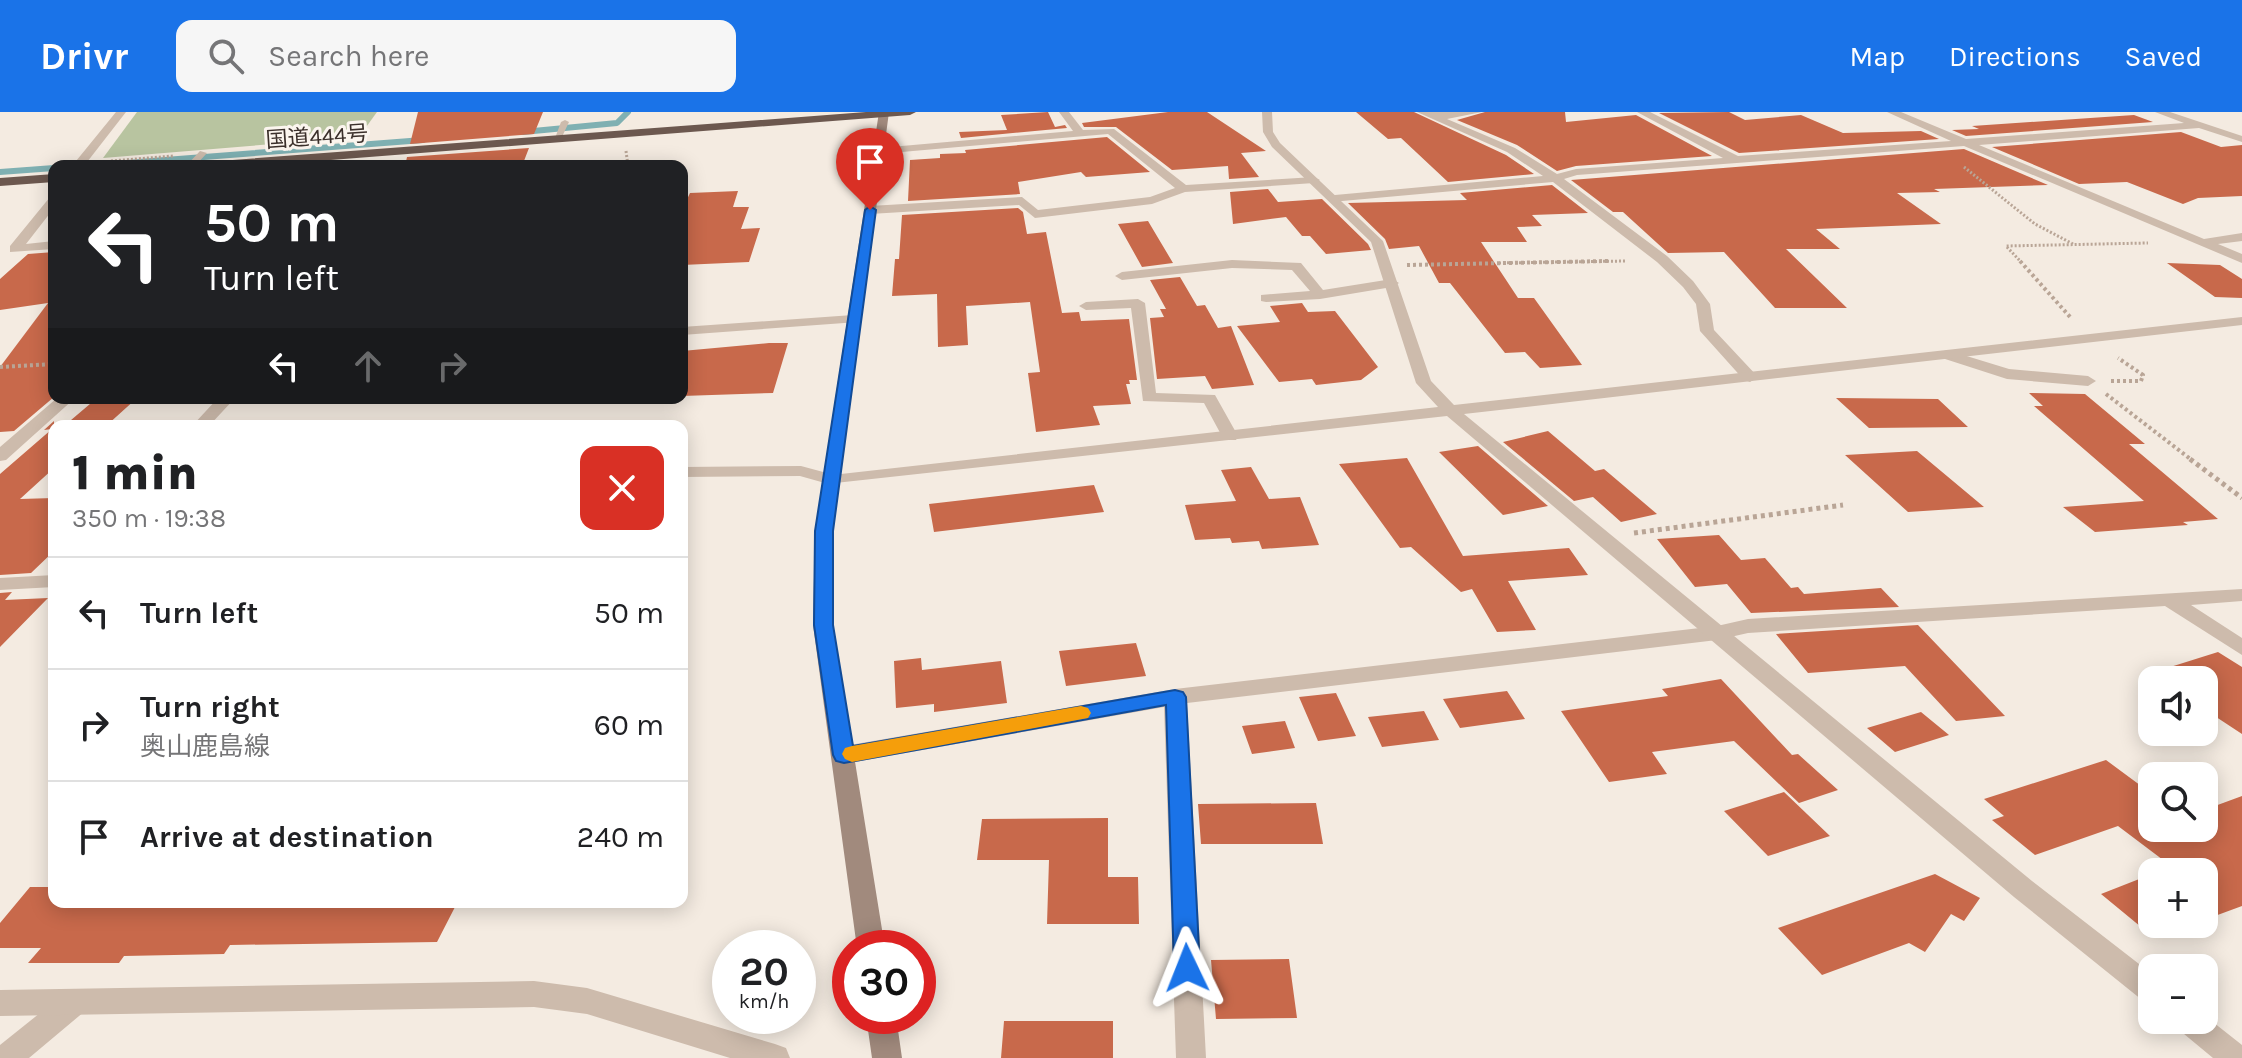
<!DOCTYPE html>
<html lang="en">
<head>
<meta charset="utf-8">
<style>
	:root { --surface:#fff; --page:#f6f6f6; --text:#202124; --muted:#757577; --line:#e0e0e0; --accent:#1a73e8 }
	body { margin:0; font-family:Karla,"Noto Sans JP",sans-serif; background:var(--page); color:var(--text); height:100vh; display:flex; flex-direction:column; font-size:30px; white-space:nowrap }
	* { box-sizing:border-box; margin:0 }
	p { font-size:26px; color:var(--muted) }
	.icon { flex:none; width:44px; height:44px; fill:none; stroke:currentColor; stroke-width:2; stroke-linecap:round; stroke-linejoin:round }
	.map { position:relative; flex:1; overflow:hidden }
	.sheet { position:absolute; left:48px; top:308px; width:640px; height:488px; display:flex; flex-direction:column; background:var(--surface); border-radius:16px; box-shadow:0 4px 20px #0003 }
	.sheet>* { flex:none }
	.top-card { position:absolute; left:48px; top:48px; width:640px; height:244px; border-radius:16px; box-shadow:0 4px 20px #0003; background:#202124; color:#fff; overflow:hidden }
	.tools { position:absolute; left:2138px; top:554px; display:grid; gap:16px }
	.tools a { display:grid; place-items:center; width:80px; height:80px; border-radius:16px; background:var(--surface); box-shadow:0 4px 20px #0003; font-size:40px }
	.speed { position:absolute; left:712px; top:818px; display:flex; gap:16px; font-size:40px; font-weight:700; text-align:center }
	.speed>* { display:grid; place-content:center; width:104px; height:104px; border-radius:50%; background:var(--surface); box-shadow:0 4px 20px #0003; line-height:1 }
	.speed small { font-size:20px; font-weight:400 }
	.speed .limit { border:12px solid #d22; background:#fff; color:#111 }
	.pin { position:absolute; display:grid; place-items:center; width:68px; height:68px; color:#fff; margin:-82px -34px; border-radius:50% 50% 50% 0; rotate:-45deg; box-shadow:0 0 8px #0007 }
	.pin .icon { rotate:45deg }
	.me { position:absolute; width:88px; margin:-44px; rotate:358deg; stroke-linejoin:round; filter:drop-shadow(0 0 6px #0008) }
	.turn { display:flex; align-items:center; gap:28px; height:168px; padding:0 24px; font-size:36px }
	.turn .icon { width:104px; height:104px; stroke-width:2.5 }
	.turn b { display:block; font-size:56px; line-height:68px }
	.lanes { display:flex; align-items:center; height:76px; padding:0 24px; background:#0003; justify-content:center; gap:40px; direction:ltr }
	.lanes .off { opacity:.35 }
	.round { display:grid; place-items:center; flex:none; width:84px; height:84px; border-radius:16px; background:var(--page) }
	.head { display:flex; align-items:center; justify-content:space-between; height:136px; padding:0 24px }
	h1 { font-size:48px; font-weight:800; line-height:60px }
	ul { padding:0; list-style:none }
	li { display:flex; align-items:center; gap:24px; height:112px; padding:0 24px; border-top:2px solid var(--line) }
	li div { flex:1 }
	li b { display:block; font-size:30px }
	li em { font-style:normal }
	header { display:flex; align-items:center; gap:48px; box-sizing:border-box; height:112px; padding:0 40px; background:var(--accent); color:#fff }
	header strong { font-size:38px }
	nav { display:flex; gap:44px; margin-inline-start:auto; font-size:28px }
	.search { width:560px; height:72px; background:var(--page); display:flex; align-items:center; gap:20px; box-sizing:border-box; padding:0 28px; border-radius:16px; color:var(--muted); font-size:30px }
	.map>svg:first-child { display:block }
	.green { fill:#b8c4a0 }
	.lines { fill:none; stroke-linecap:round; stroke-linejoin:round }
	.stream { stroke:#7fb0b2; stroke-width:6 }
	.building { fill:#c8694b }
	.path-far2 { stroke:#b9a596; stroke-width:3; stroke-dasharray:2 2; stroke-linecap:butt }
	.path-far1 { stroke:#b9a596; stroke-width:4; stroke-dasharray:3 3; stroke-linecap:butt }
	.path { stroke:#b9a596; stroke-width:5; stroke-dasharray:4 4; stroke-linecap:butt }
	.service { fill:#cdbbac; fill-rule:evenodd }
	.minor { fill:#cdbbac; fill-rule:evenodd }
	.tertiary { fill:#cdbbac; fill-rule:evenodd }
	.secondary { fill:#a18a7d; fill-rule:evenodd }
	.trunk { fill:#6c584f; fill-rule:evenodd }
	.route { fill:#1a73e8; stroke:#114b97; stroke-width:2 }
	.slow { fill:#f59e0b }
	.labels { text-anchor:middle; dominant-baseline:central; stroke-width:6; stroke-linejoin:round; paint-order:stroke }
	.far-street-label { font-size:22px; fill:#3b302b; stroke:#fbf5ee }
</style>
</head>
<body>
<header>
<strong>Drivr</strong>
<div class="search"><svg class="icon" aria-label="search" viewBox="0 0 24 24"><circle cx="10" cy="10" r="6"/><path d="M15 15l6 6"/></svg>Search here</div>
<nav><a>Map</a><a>Directions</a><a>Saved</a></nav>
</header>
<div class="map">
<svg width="2242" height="946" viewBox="0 0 2242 946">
	<rect width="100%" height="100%" fill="#f4ebe1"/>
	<path class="green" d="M137 0H377L359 25 103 46Z"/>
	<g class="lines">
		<path class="stream" d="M523 20 617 11 628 0
			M87 54 423 28
			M0 60 54 56"/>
	</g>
	<path class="building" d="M418 0H543L534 22 410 32Z
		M1048 0 1055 15 1065 13 1067 16 961 26 959 20 1007 18 1001 3Z
		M1168 0H1207L1266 39 1241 41 1259 65 1229 67 1228 54 1172 58 1116 15H1084L1082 11Z
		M1356 0H1414L1506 43 1534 62 1448 70 1401 26 1388 27Z
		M1485 0H1565L1566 10 1636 3 1712 44 1576 54 1557 59 1517 33 1457 8Z
		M1729 0 1745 8 1801 3 1843 21 1921 19 1939 27 1739 41 1659 1Z
		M2134 3 2153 10 1966 24 1952 18 1979 17 1972 14Z
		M2181 20 2221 35 2242 33V84L2198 86 2183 92 2127 70 2079 72 1992 35Z
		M1107 25 1150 60 1086 65 1081 60 1018 70 1020 82 908 89 910 48 940 46V42L966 41 965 38Z
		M529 36 522 54H405L407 45Z
		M1964 37 2048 73 1934 77 1940 80 1897 81 1941 112 1816 117 1840 137H1786L1847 196H1775L1724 140 1668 141 1623 100H1613L1571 68Z
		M1552 73 1588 101 1532 103 1542 114 1517 115 1527 130H1481L1518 186H1534L1582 253 1540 256 1525 240 1505 241 1450 171H1439L1419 134 1389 137 1385 127 1348 91 1467 88 1460 81Z
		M1268 77 1278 90 1322 87 1368 132 1371 138 1326 142 1310 124H1302L1286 105 1233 112 1230 80Z
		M738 79 733 95H749L741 117 760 116 749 150 682 153V98L690 81Z
		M1018 96 1023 100 1027 122 1046 120 1062 201 1079 200 1081 209 1129 207 1137 268H1129L1130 272H1126L1131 292 1093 294 1100 313 1036 320 1028 261 1040 260 1030 190 966 194 968 233 938 235 937 182 892 184 895 147H899L902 103Z
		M1148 109 1173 151 1142 155 1118 112Z
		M54 140V285L14 319 0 320V255L48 191 0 198V167L28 142Z
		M2167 151 2220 153 2242 167V186L2215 185Z
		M1180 165 1197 194 1205 193 1218 216 1231 214 1254 273 1212 277 1205 264 1157 267 1150 206 1164 205 1160 197H1166L1150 168Z
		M1302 191 1308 200 1335 199 1378 255 1361 268 1316 273 1312 267 1279 270 1237 214 1280 210 1270 194Z
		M769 231H788L773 281 682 284V239Z
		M2029 281 2085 282 2145 332H2129L2218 407 2183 410 2188 413 2095 420 2063 395 2144 389 2034 294H2043Z
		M97 286H137L106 314H64Z
		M1836 286 1938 287 1968 315 1869 316Z
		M54 309V356L20 387 54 386V439L31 461 0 463V362L52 317 44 318Z
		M1548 319 1595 359 1604 357 1657 402 1621 410 1593 385 1574 389 1503 330Z
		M1478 334 1548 394 1503 403 1439 340Z
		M1917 339 1984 395 1908 400 1845 343Z
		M1407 346 1463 444 1569 436 1588 463 1508 469 1536 518 1497 520 1472 477 1461 480 1411 435 1400 436 1339 352Z
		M1251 355 1269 387 1300 385 1319 433 1262 437 1259 429 1232 431 1230 426 1195 428 1185 393 1236 389 1221 358Z
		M1094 373 1104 400 934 420 929 392Z
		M1719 423 1741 448 1765 446 1791 476 1798 475 1804 482 1881 476 1899 495 1751 501 1727 472 1695 475 1657 427Z
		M12 480 5 488 48 486 0 535V481Z
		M1918 513 2005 604 1956 609 1905 554 1808 561 1776 522Z
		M1136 531 1146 564 1066 574 1059 539Z
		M2218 540 2242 555V622L2204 597V568H2149L2148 562Z
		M921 546 922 558 1001 549 1007 591 934 600V592L896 596 894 549Z
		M1721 567 1792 643 1798 642 1838 678 1799 691 1734 629 1652 640 1667 662 1609 670 1561 599 1668 584 1662 577Z
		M1507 579 1525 607 1460 616 1443 587Z
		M1336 581 1356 624 1318 629 1299 585Z
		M1424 599 1439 628 1382 635 1368 605Z
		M1921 600 1949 623 1895 640 1867 616Z
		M1285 609 1295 636 1252 642 1242 614Z
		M2106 648 2152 682V716H2204V698L2242 684V794L2204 808V760H2179L2118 714 2035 743 1992 708 2004 704 1984 687Z
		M1784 680 1830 724 1768 744 1724 699Z
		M1316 691 1323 732H1201L1198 692Z
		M1108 706V765H1138L1139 812H1047L1049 748H977L982 707Z
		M1935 762 1980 786 1964 809 1951 802 1925 840 1909 831 1822 863 1778 816Z
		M2152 762V824L2101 782Z
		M30 775H54V790H327L324 795H455L437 830 230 833 224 842 124 844 119 851H28L41 836H0V811Z
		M1289 847 1297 906 1216 907 1211 848Z
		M1004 909H1113V946H1001Z"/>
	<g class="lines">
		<path class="path-far2" d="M626 39 628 54
			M111 49 173 44
			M1964 55 2035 112 2073 132
			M1499 151 1625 149
			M2022 151 2006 134 2148 131"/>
		<path class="path-far1" d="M2020 149 2071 206
			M1407 153 1608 149
			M0 255 54 252
			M2111 269H2141L2143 263 2118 246
			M2106 282 2193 349"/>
		<path class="path" d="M2190 347 2242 386
			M1634 421 1843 393"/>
		<path class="service" d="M565 8 569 10 561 27 554 29 561 10Z
			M200 39 207 41 195 54H186Z"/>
		<path class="minor" d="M116 0H126L84 54H72Z
			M1059 0H1069L1083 18 1114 17 1186 73 1314 65 1320 68 1314 71 1185 80 1152 92 1035 106 1019 93 870 102 864 98 870 94 1022 85 1038 98 1150 85 1175 76 1108 22 879 42 874 39 879 36 1073 19Z
			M1417 0H1482L1447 7 1515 36 1557 62 1576 57 1723 46 1637 0H1650L1738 44 1951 29 1887 0H1901L1966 27 2184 11 2155 0H2170L2242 24V30L2199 16 1979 33 2204 127 2242 121V129L2218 132 2242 142V151L1964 34 1577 63 1564 67 1667 144 1693 169 1710 192 1714 218 1758 265 1750 270 1744 268 1700 219 1696 192 1683 175 1657 150 1553 70 1331 90 1329 87 1335 83 1543 64 1507 40Z
			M54 84V96L26 132 54 129V137L10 140V134L50 85Z
			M1232 148 1301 151 1323 178 1392 167 1399 171 1392 175 1320 187 1266 190 1261 189V183L1310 179 1292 158 1232 156 1122 168 1115 164 1122 160Z
			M1138 187 1145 191 1156 281 1215 283 1238 324 1236 328H1224L1204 291 1143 289 1131 196 1086 198 1079 194 1086 190Z
			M853 203 860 207 858 210 682 223V215Z
			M1947 238 2009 257 2088 264 2096 269 2088 274 2007 267 1942 246V240Z
			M57 286H75L6 348 0 349V335Z
			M218 286H235L209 314H192Z
			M801 354 838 364 841 368 832 373 800 364 682 365V355Z
			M54 463V475L0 478V466Z
			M2242 477V489L2191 493 2242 526V543L2165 494 1748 521 1717 528 1187 591 1206 946H1176L1164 595 844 652 836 649 832 643 836 637 844 634 1175 577 1717 514 1748 507Z
			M75 877 85 881 89 890 85 899 29 946H0V933L65 881Z"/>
		<path class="tertiary" d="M1262 0H1272L1273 20 1280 31 1383 129 1431 269 1454 293 2242 205V213L1464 302 2032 769 2152 862V892L2142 888 2014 785 1447 304 826 372 823 368 826 364 832 363 1438 295 1416 271 1371 130 1272 35 1263 20Z
			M534 869 587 876 775 932 786 936 790 946H730L587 902 534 895 0 904V878Z
			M2204 903 2242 933V946H2213L2178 917 2173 908H2204Z"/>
		<path class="secondary" d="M879 0H889L833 419V513L885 836H857L813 513 815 419Z
			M866 904H896L902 946H872Z"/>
		<path class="trunk" d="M866 0H916L910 3 254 54H200L206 50Z
			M54 62V70L0 74V66Z"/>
	</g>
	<path class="route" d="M870 94 876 98 833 419V513L853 634 1175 578 1183 580 1186 585 1200 856 1196 863 1187 867 1178 863 1174 856 1166 593 844 651 836 649 833 643 814 513 815 419 865 98Z"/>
	<path class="slow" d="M1081 594 1088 596 1091 601 1088 606 852 650 845 647 842 642 845 636 852 634Z"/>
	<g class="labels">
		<g class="far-street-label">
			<text transform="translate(317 25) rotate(-4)">国道444号</text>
		</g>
	</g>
</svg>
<div class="tools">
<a><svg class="icon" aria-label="sound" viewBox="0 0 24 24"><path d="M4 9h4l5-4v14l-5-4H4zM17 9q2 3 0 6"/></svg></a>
<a><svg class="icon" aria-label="search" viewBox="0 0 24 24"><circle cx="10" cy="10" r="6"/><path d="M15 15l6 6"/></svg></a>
<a>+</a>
<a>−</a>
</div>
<div class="speed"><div>20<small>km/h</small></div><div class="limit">30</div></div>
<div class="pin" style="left:870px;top:98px;background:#d93025"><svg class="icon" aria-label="arrive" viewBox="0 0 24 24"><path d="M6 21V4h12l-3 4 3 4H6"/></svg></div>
<svg class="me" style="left:1187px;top:856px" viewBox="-20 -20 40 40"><path d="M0-17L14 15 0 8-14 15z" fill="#1a73e8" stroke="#fff" stroke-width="4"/></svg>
<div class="top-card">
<div class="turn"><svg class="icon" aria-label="left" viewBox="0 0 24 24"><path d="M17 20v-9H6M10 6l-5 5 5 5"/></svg><div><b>50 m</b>Turn left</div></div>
<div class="lanes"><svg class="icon" aria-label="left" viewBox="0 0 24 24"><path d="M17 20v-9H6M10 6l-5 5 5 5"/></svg><svg class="icon off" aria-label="ahead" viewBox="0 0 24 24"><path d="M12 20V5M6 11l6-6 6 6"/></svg><svg class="icon off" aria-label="right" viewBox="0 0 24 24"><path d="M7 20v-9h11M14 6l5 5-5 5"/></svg></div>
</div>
<section class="sheet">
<div class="head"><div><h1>1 min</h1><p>350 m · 19:38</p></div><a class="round" style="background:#d93025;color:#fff"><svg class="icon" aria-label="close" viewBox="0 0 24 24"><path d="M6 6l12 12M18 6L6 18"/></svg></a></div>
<ul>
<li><svg class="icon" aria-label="left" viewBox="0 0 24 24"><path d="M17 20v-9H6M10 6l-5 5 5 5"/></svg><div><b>Turn left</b></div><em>50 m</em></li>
<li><svg class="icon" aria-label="right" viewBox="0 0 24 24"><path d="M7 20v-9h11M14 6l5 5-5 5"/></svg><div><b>Turn right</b><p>奥山鹿島線</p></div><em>60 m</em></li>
<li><svg class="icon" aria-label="arrive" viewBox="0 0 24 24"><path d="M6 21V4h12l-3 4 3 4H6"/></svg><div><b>Arrive at destination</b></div><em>240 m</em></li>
</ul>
</section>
</div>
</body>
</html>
